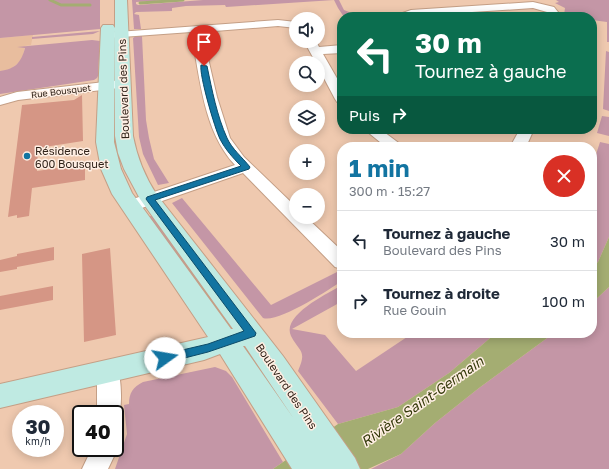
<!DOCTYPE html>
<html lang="fr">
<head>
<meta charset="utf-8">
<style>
	:root { --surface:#fff; --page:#f2f2f3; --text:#1f2937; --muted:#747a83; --line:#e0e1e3; --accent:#1274a1 }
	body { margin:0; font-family:"Golos Text",sans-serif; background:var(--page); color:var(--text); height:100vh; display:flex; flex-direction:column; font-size:15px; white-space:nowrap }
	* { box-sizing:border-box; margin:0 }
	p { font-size:13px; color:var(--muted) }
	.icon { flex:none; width:22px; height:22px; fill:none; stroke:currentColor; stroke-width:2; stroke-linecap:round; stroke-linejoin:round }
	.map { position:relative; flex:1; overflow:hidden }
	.drawer { position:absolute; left:337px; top:142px; width:260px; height:196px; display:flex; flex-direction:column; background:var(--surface); border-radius:16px; box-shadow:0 2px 10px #0003 }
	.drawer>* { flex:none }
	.hud { position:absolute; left:337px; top:12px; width:260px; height:122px; border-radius:16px; box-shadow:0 2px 10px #0003; background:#0b6e4f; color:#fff; overflow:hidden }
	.tools { position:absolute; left:289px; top:12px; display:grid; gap:8px }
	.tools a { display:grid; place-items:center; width:36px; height:36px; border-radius:50%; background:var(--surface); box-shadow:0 2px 10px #0003; font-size:20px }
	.speed { position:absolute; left:12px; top:405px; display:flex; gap:8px; font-size:20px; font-weight:700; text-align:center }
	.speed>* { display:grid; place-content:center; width:52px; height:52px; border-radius:50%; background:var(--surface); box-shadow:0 2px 10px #0003; line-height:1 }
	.speed small { font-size:10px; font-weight:400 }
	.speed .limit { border:2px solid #111; border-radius:6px; background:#fff; color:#111 }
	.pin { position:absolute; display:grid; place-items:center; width:34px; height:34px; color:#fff; margin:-41px -17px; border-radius:50% 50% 50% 0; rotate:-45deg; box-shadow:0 0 4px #0007 }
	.pin .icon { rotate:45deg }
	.me { position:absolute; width:44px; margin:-22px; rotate:77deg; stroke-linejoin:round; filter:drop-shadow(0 0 3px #0008) }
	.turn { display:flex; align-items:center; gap:14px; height:84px; padding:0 12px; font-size:18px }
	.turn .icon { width:52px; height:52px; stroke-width:2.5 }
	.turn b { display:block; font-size:28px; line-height:34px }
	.then { display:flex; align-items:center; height:38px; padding:0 12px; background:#0003; gap:8px; font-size:15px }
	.round { display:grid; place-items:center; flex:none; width:42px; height:42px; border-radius:21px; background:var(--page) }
	.headline { display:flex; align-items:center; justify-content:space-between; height:68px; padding:0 12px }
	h1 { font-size:24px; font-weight:700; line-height:30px; color:var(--accent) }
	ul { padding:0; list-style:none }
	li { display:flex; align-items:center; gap:12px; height:60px; padding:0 12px; border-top:1px solid var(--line) }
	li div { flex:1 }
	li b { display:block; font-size:15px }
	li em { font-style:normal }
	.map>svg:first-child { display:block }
	.built { fill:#e8bd9e }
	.green { fill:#c496a6 }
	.water { fill:#a4ad72 }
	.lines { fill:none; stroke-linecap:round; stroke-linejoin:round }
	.stream { stroke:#a4ad72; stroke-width:3 }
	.building { fill:#d59685 }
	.street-casing { stroke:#c49f86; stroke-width:2 }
	.secondary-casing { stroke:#c49f86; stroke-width:2 }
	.street { fill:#fff; fill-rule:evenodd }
	.secondary { fill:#bfeae2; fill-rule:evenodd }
	.route { fill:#1274a1; stroke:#0c4b69 }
	.poi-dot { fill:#1274a1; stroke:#ffefe4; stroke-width:1.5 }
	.labels { text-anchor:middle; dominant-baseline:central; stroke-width:3; stroke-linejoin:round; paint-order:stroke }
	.far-street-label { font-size:9px; fill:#312319; stroke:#ffefe4 }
	.street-label { font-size:11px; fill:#312319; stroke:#ffefe4 }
	.poi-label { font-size:11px; fill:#312319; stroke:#ffefe4; text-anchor:start }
	.near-water-label { font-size:14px; font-style:italic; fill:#353a0b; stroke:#ffefe4 }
</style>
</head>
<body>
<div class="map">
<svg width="609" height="469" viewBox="0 0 609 469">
	<rect width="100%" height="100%" fill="#efc9af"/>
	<path class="built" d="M33 35 31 45 25 46 22 60 9 70 0 71V38Z"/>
	<path class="green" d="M0 0H100V29L0 38Z
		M132 0H173L136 2V4L138 5 203 0H339L344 10 349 12 350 17H344L338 8 334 0 226 7 225 5 186 6 172 8V11L136 12 134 14 139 15 141 29H134Z
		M556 0H609V42H607V22L592 20V17L564 15 565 8 555 3 559 2Z
		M100 31 93 34 32 39V37Z
		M136 36H142L146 120 149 138 154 159 169 183 158 185 143 154 139 137 133 38Z
		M92 40 100 41 98 76 97 78 94 80 0 94V71C15 69 21 63 25 48L17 47Z
		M606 51 609 52V111L603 109Z
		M602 116 609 117V136L597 133Z
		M600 142 609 144V237L598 262 592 266V167Z
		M182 198 271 305 337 272 342 276V281C328 290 279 323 263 318L172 203Z
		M148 216H153L227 317 222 320Z
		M342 285V298L339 303 292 329 325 335 356 371 413 333H496L449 373 398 407 338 424 298 371C307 350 300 353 291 336 281 315 329 293 342 285Z
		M609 287V469H371L401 454 435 423 479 388 554 333H592V303Z
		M215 367 226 371 232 377 283 462 273 469H115L127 434 124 405 129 404C129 393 133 387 143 382Z"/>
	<path class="water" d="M609 237V287L592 303V266L598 262Z
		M496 333H554L479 388 435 423 401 454 368 469H273L338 424 398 407 449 373Z"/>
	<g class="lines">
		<path class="stream" d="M50 0 61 5H90
			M140 3 183 0"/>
	</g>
	<path class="building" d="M82 95 83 141 38 148 37 171 85 164V180L32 188 29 216 17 218V215L8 217 22 105 74 100Z
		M54 247V260L17 267V269L0 272V260L17 256V254Z
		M110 248 116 335 84 342 82 254Z
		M53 286V300L0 310V296Z"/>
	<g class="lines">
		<g class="street-casing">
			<path id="street" d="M533 2 554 7 562 17H552L547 12 533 8 396 17 397 15 411 10Z
				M278 20 296 22V28L278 26 202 32 217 97 230 138 244 157 296 207V217H306L342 251V269L335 267 243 173 136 210 130 211 124 210 121 206 124 202 235 165C203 131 200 77 191 32L108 38 104 37 102 35 104 33Z
				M304 41H316L319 47 342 45V53L323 54 342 87V103L337 102 335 99 318 67V63H316Z
				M122 80 127 81 128 84 127 87 18 100 0 105V97L17 92Z
				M364 129H380L404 147H386Z
				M520 129H534L526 147H510Z
				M108 363 116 365C122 377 123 409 117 421L115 422V414H97V372L100 365Z
				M115 442 118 448 108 469H82L92 448H115Z"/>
		</g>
		<g class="secondary-casing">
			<path id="secondary" d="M115 0H127L133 136C137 157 145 177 157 195L283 356 355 458 360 469H326L325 468 326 469H292L220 354 204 360 0 408V384L208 337 112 194 101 169 96 142 101 28 103 25H113L115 28 114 142 121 169 132 193 231 329H233L140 199 124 169 118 153 115 136ZM243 346H245L294 419Z"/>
		</g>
		<use href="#street" class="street"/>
		<use href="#secondary" class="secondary"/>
	</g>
	<path class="route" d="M201 65 207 66C212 90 217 116 227 138 232 149 242 157 250 167L249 169 155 200 256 333 255 336 208 352 165 363 161 362 159 358 161 355 208 344 244 331 146 199 147 197 241 166C233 158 225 149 220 139 215 129 199 75 201 65Z"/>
	<circle class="poi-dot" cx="27" cy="156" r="4"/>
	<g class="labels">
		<g class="far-street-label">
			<text transform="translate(61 91) rotate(-7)">Rue Bousquet</text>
		</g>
		<g class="street-label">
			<text transform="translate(123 89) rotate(-92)">Boulevard des Pins</text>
			<text transform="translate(287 386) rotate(56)">Boulevard des Pins</text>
		</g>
		<g class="poi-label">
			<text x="35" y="150">Résidence<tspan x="35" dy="13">600 Bousquet</tspan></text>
		</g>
		<g class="near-water-label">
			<text transform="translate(422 401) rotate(-35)">Rivière Saint-Germain</text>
		</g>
	</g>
</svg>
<div class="tools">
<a><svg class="icon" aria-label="sound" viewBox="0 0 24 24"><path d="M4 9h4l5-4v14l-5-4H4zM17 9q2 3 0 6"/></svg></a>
<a><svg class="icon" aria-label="search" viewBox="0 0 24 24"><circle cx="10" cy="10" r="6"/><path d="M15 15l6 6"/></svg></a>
<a><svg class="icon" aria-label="layers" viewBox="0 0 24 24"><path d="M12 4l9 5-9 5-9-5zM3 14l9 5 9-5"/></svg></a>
<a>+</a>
<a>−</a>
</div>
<div class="speed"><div>30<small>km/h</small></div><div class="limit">40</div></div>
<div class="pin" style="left:204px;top:66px;background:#d93025"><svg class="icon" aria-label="arrive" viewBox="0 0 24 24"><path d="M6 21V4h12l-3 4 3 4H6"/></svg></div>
<svg class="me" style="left:165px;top:358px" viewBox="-20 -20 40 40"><circle r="19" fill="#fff"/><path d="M0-13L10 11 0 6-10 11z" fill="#1274a1"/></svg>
<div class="hud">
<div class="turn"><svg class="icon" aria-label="left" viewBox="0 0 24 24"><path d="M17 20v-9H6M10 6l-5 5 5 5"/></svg><div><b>30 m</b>Tournez à gauche</div></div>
<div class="then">Puis<svg class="icon" aria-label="right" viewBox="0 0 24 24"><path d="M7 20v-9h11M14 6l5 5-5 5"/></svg></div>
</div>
<section class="drawer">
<div class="headline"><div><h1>1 min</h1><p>300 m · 15:27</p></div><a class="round" style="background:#d93025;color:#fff"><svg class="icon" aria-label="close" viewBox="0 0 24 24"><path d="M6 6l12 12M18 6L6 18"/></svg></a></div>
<ul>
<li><svg class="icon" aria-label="left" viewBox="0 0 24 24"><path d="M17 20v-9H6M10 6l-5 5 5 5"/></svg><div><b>Tournez à gauche</b><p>Boulevard des Pins</p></div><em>30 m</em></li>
<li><svg class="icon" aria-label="right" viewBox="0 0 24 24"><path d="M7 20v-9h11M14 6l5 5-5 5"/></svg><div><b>Tournez à droite</b><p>Rue Gouin</p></div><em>100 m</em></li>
</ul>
</section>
</div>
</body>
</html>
